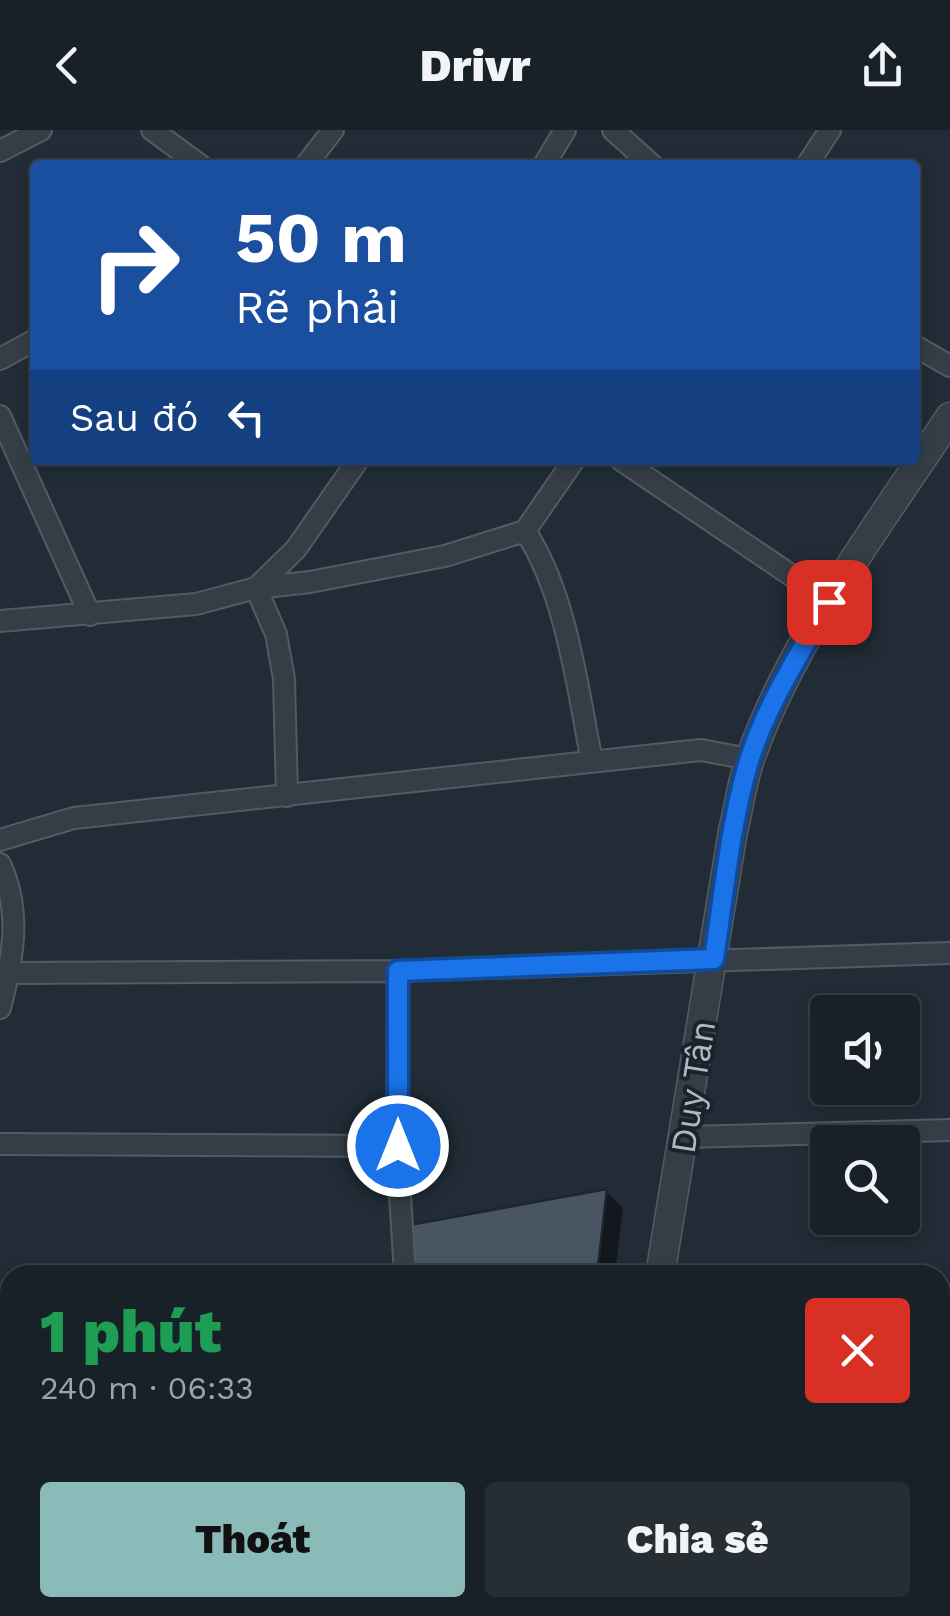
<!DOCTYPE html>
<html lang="vi">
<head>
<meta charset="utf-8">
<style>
	:root { --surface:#192128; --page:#262e34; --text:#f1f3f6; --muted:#9fa3a8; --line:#373e45; --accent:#8bbbb9 }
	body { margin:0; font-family:"Work Sans",sans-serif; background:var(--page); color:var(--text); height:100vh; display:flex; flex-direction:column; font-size:38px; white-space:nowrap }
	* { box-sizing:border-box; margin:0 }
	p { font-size:32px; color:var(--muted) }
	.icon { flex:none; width:55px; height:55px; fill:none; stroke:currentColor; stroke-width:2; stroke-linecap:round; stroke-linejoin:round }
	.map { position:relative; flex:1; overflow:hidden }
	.sheet { position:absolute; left:0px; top:1135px; width:950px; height:352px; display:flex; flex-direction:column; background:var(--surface); border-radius:30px 30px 0 0; box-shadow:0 5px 15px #0003,0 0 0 2px var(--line) }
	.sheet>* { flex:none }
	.hud { position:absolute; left:30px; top:30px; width:890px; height:305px; border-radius:10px; box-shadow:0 5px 15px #0003,0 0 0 2px var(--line); background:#1a4fa0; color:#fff; overflow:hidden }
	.buttons { position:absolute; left:810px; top:865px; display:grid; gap:20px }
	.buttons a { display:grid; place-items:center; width:110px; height:110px; border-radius:10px; background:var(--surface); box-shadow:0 5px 15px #0003,0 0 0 2px var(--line); font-size:50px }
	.pin { position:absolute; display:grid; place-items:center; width:85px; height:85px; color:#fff; margin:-42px; border-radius:20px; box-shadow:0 5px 15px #0006 }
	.me { position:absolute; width:110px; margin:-55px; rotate:0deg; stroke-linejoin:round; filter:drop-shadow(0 0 8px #0008) }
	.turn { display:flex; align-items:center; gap:35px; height:210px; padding:0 40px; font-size:45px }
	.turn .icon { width:130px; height:130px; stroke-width:2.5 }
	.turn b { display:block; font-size:70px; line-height:85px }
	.then { display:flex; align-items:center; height:95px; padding:0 40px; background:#0003; gap:20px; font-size:38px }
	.round { display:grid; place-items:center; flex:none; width:105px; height:105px; border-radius:10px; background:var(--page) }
	.summary { display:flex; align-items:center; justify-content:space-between; height:170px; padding:0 40px }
	h1 { font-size:60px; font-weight:800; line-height:75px; color:#1e9e55 }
	.action { display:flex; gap:20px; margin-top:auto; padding:20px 40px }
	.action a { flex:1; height:115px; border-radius:10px; background:var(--accent); color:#111; font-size:40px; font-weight:800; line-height:115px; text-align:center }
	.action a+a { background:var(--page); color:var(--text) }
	header { display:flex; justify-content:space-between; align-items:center; height:130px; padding:0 40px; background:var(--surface); font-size:45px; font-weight:800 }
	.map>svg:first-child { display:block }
	.shadow { fill:#0007 }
	.building { fill:#495662; stroke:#1c252d; stroke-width:2.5 }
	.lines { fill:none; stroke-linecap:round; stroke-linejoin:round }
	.service-casing { stroke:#525b64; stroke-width:14 }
	.minor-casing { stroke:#525b64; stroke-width:24 }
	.tertiary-casing { stroke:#525b64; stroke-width:31 }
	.service { stroke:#353e47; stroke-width:10 }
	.minor { stroke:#353e47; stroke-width:20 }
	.tertiary { stroke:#353e47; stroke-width:28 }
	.route-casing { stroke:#114b97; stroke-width:25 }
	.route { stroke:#1a73e8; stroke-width:18 }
	.labels { text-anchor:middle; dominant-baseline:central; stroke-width:8; stroke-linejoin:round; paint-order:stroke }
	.street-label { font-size:35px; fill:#afb8c3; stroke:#1a232b }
</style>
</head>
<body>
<header><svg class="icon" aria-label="back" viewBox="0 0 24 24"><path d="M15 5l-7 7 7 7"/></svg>Drivr<svg class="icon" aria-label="share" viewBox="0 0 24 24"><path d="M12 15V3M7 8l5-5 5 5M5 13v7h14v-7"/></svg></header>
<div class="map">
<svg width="950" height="1486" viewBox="0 0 950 1486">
	<rect width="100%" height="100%" fill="#212c36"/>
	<path class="shadow" d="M607 1062 623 1078 615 1145H410Z"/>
	<path class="building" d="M607 1059 597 1145H408L404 1096Z"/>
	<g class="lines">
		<g class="service-casing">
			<path id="service" d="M632 1486 633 1478"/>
		</g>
		<g class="minor-casing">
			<path id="minor" d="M152 0 200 35
				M613 0 652 35
				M0 21 41 0
				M306 35 333 0
				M544 35 565 0
				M807 35 830 0
				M915 216 950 236
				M0 229 35 210
				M0 286 90 485
				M621 330 829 471
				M525 401C566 462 578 560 592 632
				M0 491 196 474 256 458 296 419 358 330
				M287 666 284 549 276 504 256 458 310 452 445 426 525 401 574 330
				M0 710 74 688 701 620 749 629
				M0 734C22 781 13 829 0 878
				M398 841 397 1016 405 1145
				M9 843 398 841 950 823
				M685 1007 950 1000
				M0 1014 397 1016
				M940 1175 950 1174
				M0 1184H10
				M940 1330 950 1329
				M0 1358H10"/>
		</g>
		<g class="tertiary-casing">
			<path id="tertiary" d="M660 1145 733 701C739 677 742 650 751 626 795 504 879 395 950 287
				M595 1486 596 1478"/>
		</g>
		<use href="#service" class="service"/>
		<use href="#minor" class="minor"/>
		<use href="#tertiary" class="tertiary"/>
	</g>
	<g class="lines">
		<g class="route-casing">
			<path id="route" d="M398 1016V841L714 829C724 763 730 695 749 631 766 575 801 522 829 472"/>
		</g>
		<use href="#route" class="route"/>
	</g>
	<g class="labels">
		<g class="street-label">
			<text transform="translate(693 957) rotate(-81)">Duy Tân</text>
		</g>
	</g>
</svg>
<div class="buttons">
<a><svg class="icon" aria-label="sound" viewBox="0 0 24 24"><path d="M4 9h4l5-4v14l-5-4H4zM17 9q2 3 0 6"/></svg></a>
<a><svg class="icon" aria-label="search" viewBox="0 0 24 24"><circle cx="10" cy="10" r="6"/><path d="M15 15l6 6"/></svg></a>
</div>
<div class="pin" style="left:829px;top:472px;background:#d93025"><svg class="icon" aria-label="arrive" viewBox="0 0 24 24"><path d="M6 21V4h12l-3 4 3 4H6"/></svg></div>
<svg class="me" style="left:398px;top:1016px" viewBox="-20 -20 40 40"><circle r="17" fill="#1a73e8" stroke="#fff" stroke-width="3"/><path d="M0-11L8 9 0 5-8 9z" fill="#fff"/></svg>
<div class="hud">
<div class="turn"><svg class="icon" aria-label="right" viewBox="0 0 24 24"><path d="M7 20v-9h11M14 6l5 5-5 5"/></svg><div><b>50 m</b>Rẽ phải</div></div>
<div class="then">Sau đó<svg class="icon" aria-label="left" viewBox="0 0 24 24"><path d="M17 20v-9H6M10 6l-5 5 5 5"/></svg></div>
</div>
<section class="sheet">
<div class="summary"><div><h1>1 phút</h1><p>240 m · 06:33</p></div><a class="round" style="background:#d93025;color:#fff"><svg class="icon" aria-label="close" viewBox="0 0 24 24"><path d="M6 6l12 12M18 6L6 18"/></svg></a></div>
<div class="action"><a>Thoát</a><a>Chia sẻ</a></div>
</section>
</div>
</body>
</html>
